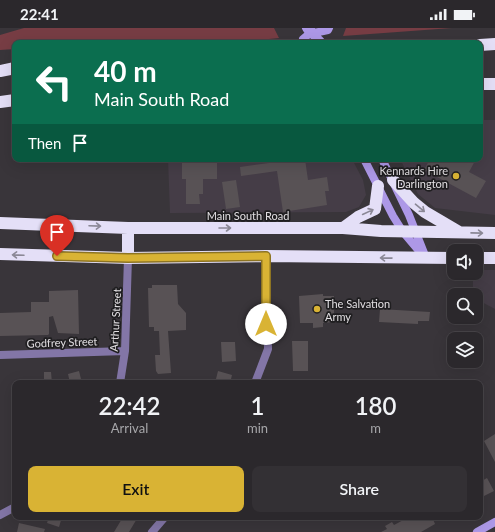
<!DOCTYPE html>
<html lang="en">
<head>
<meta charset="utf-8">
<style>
	:root { --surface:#2b282c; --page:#333034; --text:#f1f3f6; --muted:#a6a6a9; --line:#474448; --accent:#d9b334 }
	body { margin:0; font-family:Lato,sans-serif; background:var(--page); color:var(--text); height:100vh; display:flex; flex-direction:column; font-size:15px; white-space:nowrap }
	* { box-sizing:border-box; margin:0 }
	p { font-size:13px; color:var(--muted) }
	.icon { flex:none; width:22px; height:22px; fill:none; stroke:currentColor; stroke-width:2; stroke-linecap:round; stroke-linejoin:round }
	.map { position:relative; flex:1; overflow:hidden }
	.drawer { position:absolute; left:12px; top:352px; width:471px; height:140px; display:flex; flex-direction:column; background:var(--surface); border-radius:8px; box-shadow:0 4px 16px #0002,0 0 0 1px var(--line) }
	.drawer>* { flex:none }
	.guide { position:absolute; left:12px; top:12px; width:471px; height:122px; border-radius:8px; box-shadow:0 4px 16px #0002,0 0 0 1px var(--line); background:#0b6e4f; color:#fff; overflow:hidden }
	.tools { position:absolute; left:447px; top:216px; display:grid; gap:8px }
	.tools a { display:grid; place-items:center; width:36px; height:36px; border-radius:8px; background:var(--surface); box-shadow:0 4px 16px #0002,0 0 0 1px var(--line); font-size:20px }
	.pin { position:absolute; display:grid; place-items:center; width:34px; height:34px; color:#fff; margin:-41px -17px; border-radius:50% 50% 50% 0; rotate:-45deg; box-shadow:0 0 4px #0007 }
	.pin .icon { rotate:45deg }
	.me { position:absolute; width:44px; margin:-22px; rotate:0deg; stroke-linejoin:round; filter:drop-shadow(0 0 3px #0008) }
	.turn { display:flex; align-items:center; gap:14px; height:84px; padding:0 16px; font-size:18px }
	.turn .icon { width:52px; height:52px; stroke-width:2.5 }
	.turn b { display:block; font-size:28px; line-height:34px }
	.then { display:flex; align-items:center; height:38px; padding:0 16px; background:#0003; gap:8px; font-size:15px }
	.eta { display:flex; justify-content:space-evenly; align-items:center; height:68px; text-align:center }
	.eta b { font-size:24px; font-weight:600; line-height:28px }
	.action { display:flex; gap:8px; margin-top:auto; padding:8px 16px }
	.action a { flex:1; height:46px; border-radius:8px; background:var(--accent); color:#111; font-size:16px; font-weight:600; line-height:46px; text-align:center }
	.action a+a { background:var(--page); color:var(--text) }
	.status { display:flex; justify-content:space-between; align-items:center; height:28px; padding:0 20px; background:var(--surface); direction:ltr }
	.status svg { height:11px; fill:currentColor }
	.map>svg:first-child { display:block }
	.built { fill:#453d47 }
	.green { fill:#773d44 }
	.building { fill:#585255 }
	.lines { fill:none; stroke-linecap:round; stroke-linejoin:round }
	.street { stroke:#8376a7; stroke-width:8 }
	.secondary { stroke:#ad98e7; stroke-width:8 }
	.highway { stroke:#e4dff7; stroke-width:12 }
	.oneway { stroke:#8b8896 }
	.route-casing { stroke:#8d7422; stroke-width:10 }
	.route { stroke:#d9b334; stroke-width:7 }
	.poi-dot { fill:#d9b334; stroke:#1f1e20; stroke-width:1.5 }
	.labels { text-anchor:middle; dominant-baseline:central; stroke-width:3.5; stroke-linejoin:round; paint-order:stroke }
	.poi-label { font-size:11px; fill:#e1dee1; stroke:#1f1e20; text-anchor:end }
	.street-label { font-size:11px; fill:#e1dee1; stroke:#1f1e20 }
</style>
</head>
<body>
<div class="status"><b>22:41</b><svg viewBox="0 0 49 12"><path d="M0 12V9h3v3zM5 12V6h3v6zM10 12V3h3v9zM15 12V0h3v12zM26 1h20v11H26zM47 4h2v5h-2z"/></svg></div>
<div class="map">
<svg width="495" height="504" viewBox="0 0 495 504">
	<rect width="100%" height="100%" fill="#39353a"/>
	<path class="built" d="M480 92H495V187L435 180 418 166 400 131H480Z
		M168 131H352L363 152 366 167 359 179 346 184 170 185Z
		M476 242H495V281L476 271V267H473V245H476Z"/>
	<path class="green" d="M24 0H274L279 10 239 14 209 15H15V21L0 22V7Z
		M346 0H452L343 8Z"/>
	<path class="building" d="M182 131H217V151H203V166H199L200 176H186V151H182Z
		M299 131H305L308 152 327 149 329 163H325L327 177 283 184 277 143 241 148 240 139Z
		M430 131H437L443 135 445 131H476L469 144 486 153 476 170 424 142Z
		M236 152 240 179 226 181 222 154Z
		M152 257H177L178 276 186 285V302L168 303 171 345 158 346 156 343 155 327H160L159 303H154V299H149L148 260H152Z
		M78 262 79 306 58 305 53 288 49 289V306L48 307 0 308V285L31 284V274H49V263Z
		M323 266V268H334V294L323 295V299L313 300V295H300L299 268Z
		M380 281 430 284 429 293H418V296L379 294Z
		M292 313H308V343H293Z
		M221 314H235L236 333 222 334Z
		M79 343 82 355H70L68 346Z
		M218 343 232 347 230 355H215Z
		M44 344H51L52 355H44Z
		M495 406V434L484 413Z
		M487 450 494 463 480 470V454Z
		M49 489H62L59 499 47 495Z
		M123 489H138L129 504H114Z
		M409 489H432L435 496 421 504H381L387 501 385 498 392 494 394 497Z
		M19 495 45 501 44 504H17Z"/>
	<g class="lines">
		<path class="street" d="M0 327 125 323
			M120 355 125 323 128 230
			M255 355 268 321 266 228
			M0 487 15 479
			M152 504 165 489"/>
		<path class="secondary" d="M306 0C311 10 318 7 322 15
			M309 6 328 2 329 0
			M305 15 303 11 309 6 311 1
			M364 131 393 188 403 204 425 230
			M382 131 409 187 424 225
			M477 504 495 494"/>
		<path class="highway" d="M480 17 495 16
			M0 43 15 40
			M480 56H495
			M0 74 15 72
			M393 152 414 175 425 184 459 204
			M0 195 128 200H343L381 203 495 205
			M128 200V230
			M343 200 358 189 375 181 378 158
			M0 226 128 230 266 228 454 230
			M476 230H495"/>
	</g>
	<defs><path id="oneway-shaft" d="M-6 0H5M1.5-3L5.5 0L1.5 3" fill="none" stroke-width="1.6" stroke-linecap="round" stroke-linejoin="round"/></defs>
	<g class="oneway">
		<use href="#oneway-shaft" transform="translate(420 180) rotate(40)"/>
		<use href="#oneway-shaft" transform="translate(368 184) rotate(-25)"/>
		<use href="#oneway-shaft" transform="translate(95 198) rotate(2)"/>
		<use href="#oneway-shaft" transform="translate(225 200)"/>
		<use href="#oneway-shaft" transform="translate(477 205) rotate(1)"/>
		<use href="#oneway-shaft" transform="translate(18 227) rotate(-178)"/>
		<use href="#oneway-shaft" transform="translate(386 230) rotate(-179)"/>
	</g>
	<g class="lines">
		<g class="route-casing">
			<path id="route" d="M57 228 128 230 266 228V296"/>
		</g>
		<use href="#route" class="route"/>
	</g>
	<g class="poi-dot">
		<circle cx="456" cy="148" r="4"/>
		<circle cx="317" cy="281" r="4"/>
	</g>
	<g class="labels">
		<g class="poi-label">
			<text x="448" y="142">Kennards Hire<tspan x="448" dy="13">Darlington</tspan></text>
			<text x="325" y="275" text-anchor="start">The Salvation<tspan x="325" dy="13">Army</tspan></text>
		</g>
		<g class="street-label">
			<text x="248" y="187">Main South Road</text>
			<text transform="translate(115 292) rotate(-87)">Arthur Street</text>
			<text transform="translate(62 314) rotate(-2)">Godfrey Street</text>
		</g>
	</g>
</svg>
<div class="tools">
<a><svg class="icon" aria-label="sound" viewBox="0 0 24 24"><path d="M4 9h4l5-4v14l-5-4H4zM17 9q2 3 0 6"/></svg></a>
<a><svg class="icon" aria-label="search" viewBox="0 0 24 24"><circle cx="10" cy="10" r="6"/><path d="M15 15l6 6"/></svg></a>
<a><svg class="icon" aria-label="layers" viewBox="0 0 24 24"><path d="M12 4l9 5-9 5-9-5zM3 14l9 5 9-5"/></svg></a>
</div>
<div class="pin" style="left:57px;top:228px;background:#d93025"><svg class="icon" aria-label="arrive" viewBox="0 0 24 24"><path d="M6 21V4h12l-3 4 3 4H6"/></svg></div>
<svg class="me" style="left:266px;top:296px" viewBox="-20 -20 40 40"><circle r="19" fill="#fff"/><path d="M0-13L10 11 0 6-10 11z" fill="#d9b334"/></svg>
<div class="guide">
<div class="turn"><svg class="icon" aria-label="left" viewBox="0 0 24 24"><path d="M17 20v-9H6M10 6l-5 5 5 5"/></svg><div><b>40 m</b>Main South Road</div></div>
<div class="then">Then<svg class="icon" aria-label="arrive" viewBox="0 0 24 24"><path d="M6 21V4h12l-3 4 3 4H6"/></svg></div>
</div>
<section class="drawer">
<div class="eta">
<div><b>22:42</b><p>Arrival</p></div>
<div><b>1</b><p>min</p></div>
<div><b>180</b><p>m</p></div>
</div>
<div class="action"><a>Exit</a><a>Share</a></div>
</section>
</div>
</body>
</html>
